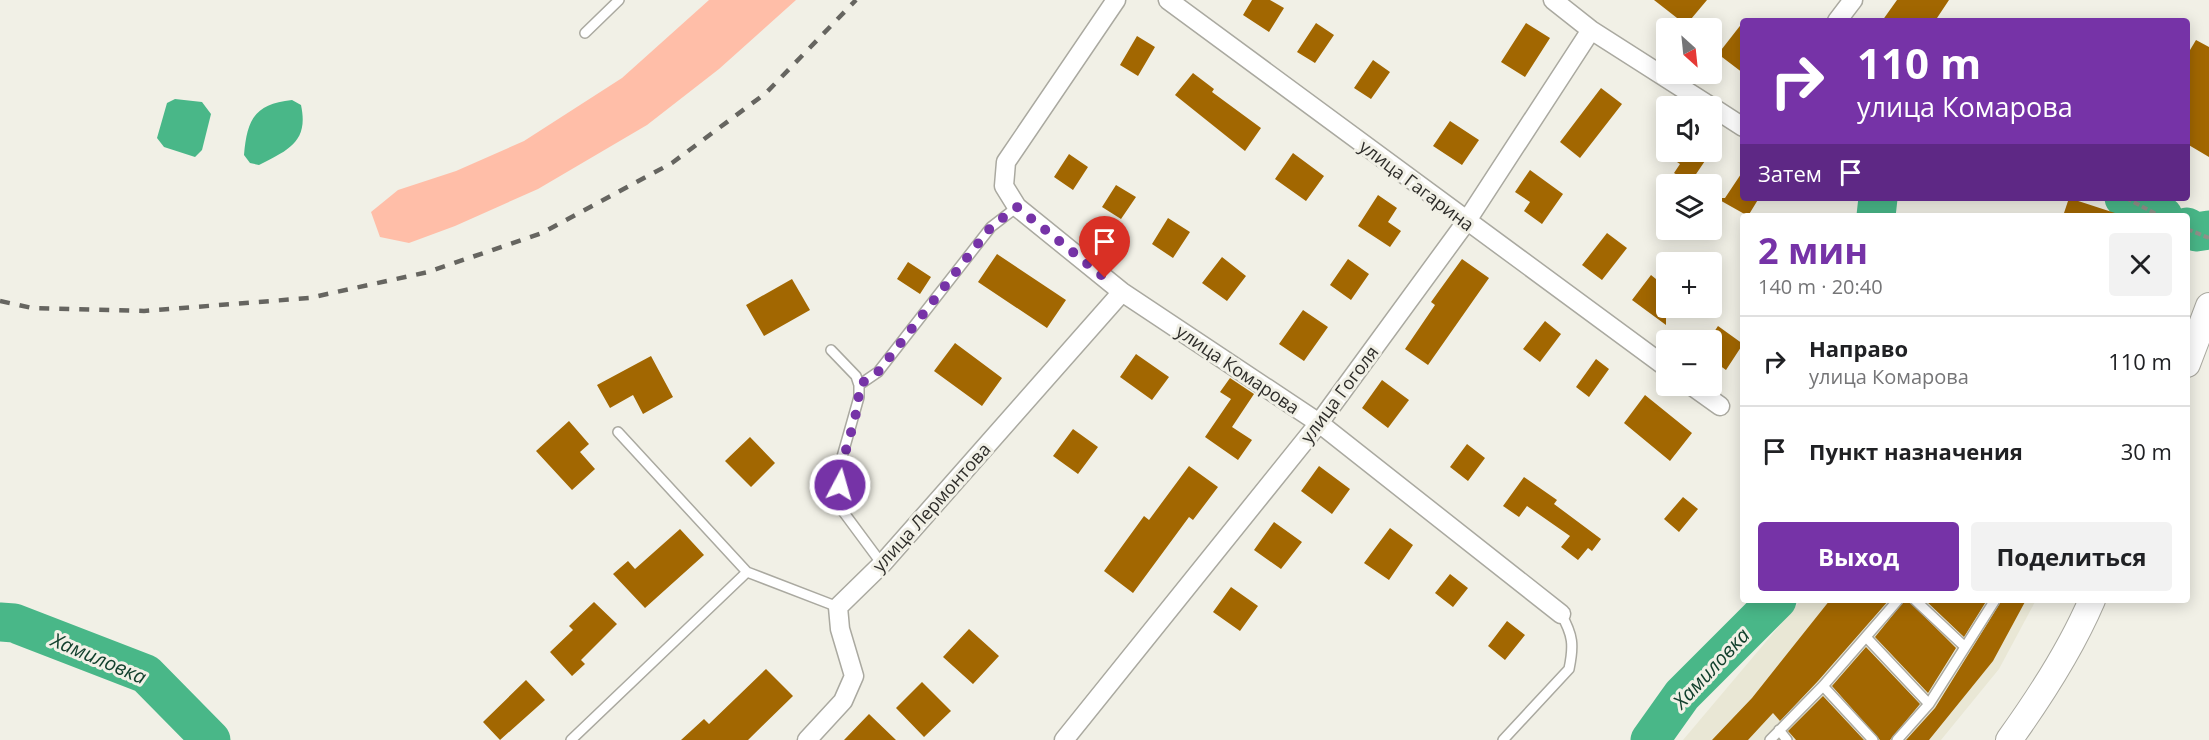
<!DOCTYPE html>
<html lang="ru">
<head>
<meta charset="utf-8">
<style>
	:root { --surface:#fff; --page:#f2f2f2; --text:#202124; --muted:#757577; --line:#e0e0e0; --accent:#7633a7 }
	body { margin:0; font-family:"Open Sans",sans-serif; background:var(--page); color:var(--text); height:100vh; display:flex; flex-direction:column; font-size:22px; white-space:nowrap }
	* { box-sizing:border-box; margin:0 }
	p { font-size:20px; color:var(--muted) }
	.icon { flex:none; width:33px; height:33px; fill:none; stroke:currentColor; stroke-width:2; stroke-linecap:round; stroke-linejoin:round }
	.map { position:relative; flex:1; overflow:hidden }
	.details { position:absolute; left:1740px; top:213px; width:450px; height:390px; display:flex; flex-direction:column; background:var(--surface); border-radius:6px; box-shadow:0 3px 15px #0003 }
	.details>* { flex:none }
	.top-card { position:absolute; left:1740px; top:18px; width:450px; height:183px; border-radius:6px; box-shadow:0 3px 15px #0003; background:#7633a7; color:#fff; overflow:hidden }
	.needle { width:39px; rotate:153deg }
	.buttons { position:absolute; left:1656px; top:18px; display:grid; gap:12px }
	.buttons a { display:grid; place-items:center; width:66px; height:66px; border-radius:6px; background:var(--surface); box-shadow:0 3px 15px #0003; font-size:30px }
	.pin { position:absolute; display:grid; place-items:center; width:51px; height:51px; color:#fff; margin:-62px -26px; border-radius:50% 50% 50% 0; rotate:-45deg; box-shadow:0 0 6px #0007 }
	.pin .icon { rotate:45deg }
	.me { position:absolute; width:66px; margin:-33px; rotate:6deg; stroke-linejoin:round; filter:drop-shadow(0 0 4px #0008) }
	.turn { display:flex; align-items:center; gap:21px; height:126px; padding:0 18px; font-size:27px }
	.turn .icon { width:78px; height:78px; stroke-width:2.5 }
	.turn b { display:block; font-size:42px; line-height:51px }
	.then { display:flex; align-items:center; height:57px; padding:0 18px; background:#0003; gap:12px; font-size:22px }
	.round { display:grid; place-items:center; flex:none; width:63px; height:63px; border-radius:6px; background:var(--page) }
	.summary { display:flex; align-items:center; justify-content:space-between; height:102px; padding:0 18px }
	h1 { font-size:36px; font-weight:700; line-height:45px; color:var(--accent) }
	.action { display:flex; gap:12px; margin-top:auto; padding:12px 18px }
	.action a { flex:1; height:69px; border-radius:6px; background:var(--accent); color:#fff; font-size:24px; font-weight:700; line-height:69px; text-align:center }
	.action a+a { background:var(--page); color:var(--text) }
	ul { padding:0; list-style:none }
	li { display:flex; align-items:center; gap:18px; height:90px; padding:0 18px; border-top:2px solid var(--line) }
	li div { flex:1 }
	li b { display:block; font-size:22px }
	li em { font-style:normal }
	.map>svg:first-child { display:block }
	.built { fill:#e9e7d5 }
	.green { fill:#ffbea8 }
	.water { fill:#49b788 }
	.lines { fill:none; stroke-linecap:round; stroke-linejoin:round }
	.river { stroke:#49b788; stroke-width:39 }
	.building { fill:#a26701 }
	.lane-casing { stroke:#aaa9a0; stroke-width:12 }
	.street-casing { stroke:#aaa9a0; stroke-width:21 }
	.secondary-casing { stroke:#aaa9a0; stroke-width:28 }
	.path { stroke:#919089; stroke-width:4; stroke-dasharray:6 3; stroke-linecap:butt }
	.lane { stroke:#fff; stroke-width:9 }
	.street { stroke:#fff; stroke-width:18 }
	.secondary { stroke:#fff; stroke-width:26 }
	.rail { stroke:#666560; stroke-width:4.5; stroke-dasharray:10 10; stroke-linecap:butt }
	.route { stroke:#7633a7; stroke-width:10; stroke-dasharray:0 18 }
	.labels { text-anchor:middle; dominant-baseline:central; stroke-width:6; stroke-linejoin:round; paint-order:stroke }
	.street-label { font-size:18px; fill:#2e2d2a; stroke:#f1f0e6 }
	.water-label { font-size:20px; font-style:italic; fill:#12402d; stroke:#f1f0e6 }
</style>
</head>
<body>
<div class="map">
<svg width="2209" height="740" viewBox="0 0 2209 740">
	<rect width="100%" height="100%" fill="#f1f0e6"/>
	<path class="built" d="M1801 600H2036L1999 669 1941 740H1683Z"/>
	<path class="green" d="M709 0H796L719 69 647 125 538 189 455 226 409 243 380 237 371 212 398 190 456 171 524 141 622 78Z"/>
	<path class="water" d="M175 99 202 102 211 114 202 150 195 157 164 147 157 138 167 103Z
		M292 100 301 105C309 142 288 150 259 165L250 163 244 155C247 120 254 104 292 100Z"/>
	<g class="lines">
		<path class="river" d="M2124 198 2163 216
			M1876 216 1878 198
			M2187 227 2196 232 2209 230
			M0 622 14 623 146 674 211 740
			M1650 740 1682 695 1777 600"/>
	</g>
	<path class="building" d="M1252 0H1270L1284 8 1269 32 1243 15Z
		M1654 0H1707L1686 25Z
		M1897 0H1949L1935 21H1882Z
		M1743 22V73L1718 54Z
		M1316 23 1334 35 1315 63 1297 52Z
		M1526 23 1550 38 1525 77 1501 62Z
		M1137 36 1155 47 1138 76 1120 65Z
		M2196 40 2209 47V157L2187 144V55Z
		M1373 60 1390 72 1371 99 1354 88Z
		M1193 73 1214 89 1212 92 1261 128 1245 151 1175 95Z
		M1601 88 1622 104 1580 158 1560 142Z
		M1450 121 1479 140 1462 165 1433 146Z
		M1662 152H1711L1690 183 1674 173 1680 164Z
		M1293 153 1324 176 1306 201 1275 179Z
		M1069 154 1088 167 1073 190 1054 177Z
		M1530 170 1563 194 1542 224 1524 211 1530 202 1515 192Z
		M1743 171V198H1759L1748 216 1716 198H1725Z
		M1116 185 1136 197 1121 219 1102 207Z
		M1378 195 1397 208 1388 222 1401 231 1390 247 1358 226Z
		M2069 198 2115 213V216H2073L2064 213Z
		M1168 218 1190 232 1173 258 1152 244Z
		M1607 233 1627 248 1602 280 1582 265Z
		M997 254 1066 300 1047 328 978 282Z
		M1222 257 1246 276 1227 301 1202 283Z
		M1348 259 1369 274 1351 300 1330 285Z
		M1462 259 1489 278 1428 365 1405 349 1435 305 1431 302Z
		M908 262 931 277 920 294 897 279Z
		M1651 275 1666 287V325L1632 300Z
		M792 279 810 310 764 336 746 305Z
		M1303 310 1328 327 1304 361 1279 344Z
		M1545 321 1561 334 1540 362 1523 349Z
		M1718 326 1743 344 1726 370 1712 360V335Z
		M955 343 1002 378 982 406 934 371Z
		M1136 354 1169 377 1152 400 1120 377Z
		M651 356 673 397 643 414 633 395 610 408 597 385Z
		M1596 359 1609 369 1589 397 1576 387Z
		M1230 378 1254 394 1232 427 1252 440 1238 460 1205 437 1231 399 1220 392Z
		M1382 380 1409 400 1388 428 1362 408Z
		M1645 395 1692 433 1670 461 1624 423Z
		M569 421 589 444 580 452 595 469 572 490 536 451Z
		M1073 429 1098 447 1078 474 1053 456Z
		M750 437 775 463 751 487 725 461Z
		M1467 444 1485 458 1468 481 1450 467Z
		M1189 466 1218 487 1193 520 1189 517 1133 593 1104 571 1144 516 1149 520Z
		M1319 466 1350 489 1332 514 1301 491Z
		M1524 477 1557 500 1554 504 1601 539 1592 551 1588 548 1578 560 1561 547 1570 536 1527 506 1519 517 1503 506Z
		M1683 497 1698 509 1679 532 1664 519Z
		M1274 522 1302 542 1281 569 1254 550Z
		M1390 528 1413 545 1389 580 1364 563Z
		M680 529 704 555 645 608 613 574 628 561 635 569Z
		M1450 574 1468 588 1453 607 1435 593Z
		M1231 587 1258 606 1240 631 1213 612Z
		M1830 600H1889L1818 681 1780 721 1773 713 1748 740H1712L1752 698Z
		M1905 600H1908L1956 648 1928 693 1875 637Z
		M1925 600H1987L1964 637Z
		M2002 600H2026L1993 661 1929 740H1906L1935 708Z
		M594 602 617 624 581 660 585 664 572 676 550 652 573 630 569 626Z
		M1507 621 1525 635 1505 660 1488 646Z
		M969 629 999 656 973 684 943 657Z
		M1866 647 1920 704 1890 740H1880L1832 686Z
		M766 669 793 696 748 740H681L704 719 709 724Z
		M526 680 545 700 500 740 483 722Z
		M922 682 951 711 924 737 896 708Z
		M1823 696 1864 740H1796L1788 731Z
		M869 714 896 740H844Z"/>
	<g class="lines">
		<g class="lane-casing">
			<path id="lane" d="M585 33 619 0
				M831 350 856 376 859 385V397L840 464 839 506 882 564
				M859 385 878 372 991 227 1017 207
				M618 432 747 572 838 607
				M1915 600 1965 647
				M1866 637 1929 704
				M1823 686 1873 740
				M1779 730 1787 740
				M571 740 747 572
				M1503 740 1569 669C1574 645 1573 635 1561 614
				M1770 740 1823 686 1898 600
				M1897 740 1929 704 1995 600"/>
		</g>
		<g class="street-casing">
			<path id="street" d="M1116 0 1006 162 1004 186 1017 207 1122 292 1319 423 1561 614
				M1168 0 1666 367
				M1553 0 1591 30 1710 106
				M1837 21 1853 0
				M1712 107 1743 127
				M1692 386 1720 406
				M807 740 843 701 854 676 840 629 838 607 882 564 1122 292
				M1064 740 1319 423 1466 222 1591 30"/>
		</g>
		<g class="secondary-casing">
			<path id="secondary" d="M2187 364 2209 306
				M2009 740C2040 697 2071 649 2092 600"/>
		</g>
		<path class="path" d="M2126 198 2160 216
			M2187 229 2209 238"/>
		<use href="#lane" class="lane"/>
		<use href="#street" class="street"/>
		<use href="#secondary" class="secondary"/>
		<path class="rail" d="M0 301 32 308 144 311 309 298 428 272 542 233 672 163 766 93 856 0"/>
	</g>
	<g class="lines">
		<path class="route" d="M840 485C841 451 860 419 859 385L878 372 991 227 1017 207 1105 278"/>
	</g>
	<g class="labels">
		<g class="street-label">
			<text transform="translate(1417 185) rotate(37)">улица Гагарина</text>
			<text transform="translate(1238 369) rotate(34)">улица Комарова</text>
			<text transform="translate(1339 394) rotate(-53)">улица Гоголя</text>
			<text transform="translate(931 507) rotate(-48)">улица Лермонтова</text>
		</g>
		<g class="water-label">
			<text transform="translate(99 658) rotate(23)">Хамиловка</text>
			<text transform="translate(1711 668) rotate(-47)">Хамиловка</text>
		</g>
	</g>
</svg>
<div class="buttons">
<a><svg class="needle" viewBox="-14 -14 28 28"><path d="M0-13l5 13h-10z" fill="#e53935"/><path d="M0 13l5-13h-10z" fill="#757577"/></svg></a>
<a><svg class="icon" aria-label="sound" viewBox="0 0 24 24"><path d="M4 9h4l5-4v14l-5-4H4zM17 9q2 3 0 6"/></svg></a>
<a><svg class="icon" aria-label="layers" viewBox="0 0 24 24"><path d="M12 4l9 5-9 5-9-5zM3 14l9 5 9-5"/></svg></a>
<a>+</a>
<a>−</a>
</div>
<div class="pin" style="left:1105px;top:278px;background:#d93025"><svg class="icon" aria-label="arrive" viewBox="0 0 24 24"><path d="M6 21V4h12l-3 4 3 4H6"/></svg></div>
<svg class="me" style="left:840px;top:485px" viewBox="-20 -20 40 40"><circle r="17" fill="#7633a7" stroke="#fff" stroke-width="3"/><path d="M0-11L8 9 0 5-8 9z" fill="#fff"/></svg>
<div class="top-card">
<div class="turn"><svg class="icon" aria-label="right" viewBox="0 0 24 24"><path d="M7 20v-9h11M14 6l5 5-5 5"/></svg><div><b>110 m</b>улица Комарова</div></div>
<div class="then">Затем<svg class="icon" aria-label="arrive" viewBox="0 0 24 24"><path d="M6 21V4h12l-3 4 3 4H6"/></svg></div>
</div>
<section class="details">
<div class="summary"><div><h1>2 мин</h1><p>140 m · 20:40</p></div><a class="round"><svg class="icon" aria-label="close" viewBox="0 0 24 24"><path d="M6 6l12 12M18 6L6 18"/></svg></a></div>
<ul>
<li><svg class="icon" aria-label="right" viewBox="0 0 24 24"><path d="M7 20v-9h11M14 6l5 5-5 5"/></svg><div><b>Направо</b><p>улица Комарова</p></div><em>110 m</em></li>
<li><svg class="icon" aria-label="arrive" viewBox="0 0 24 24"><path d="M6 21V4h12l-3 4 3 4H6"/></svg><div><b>Пункт назначения</b></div><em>30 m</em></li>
</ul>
<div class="action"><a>Выход</a><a>Поделиться</a></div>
</section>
</div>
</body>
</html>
